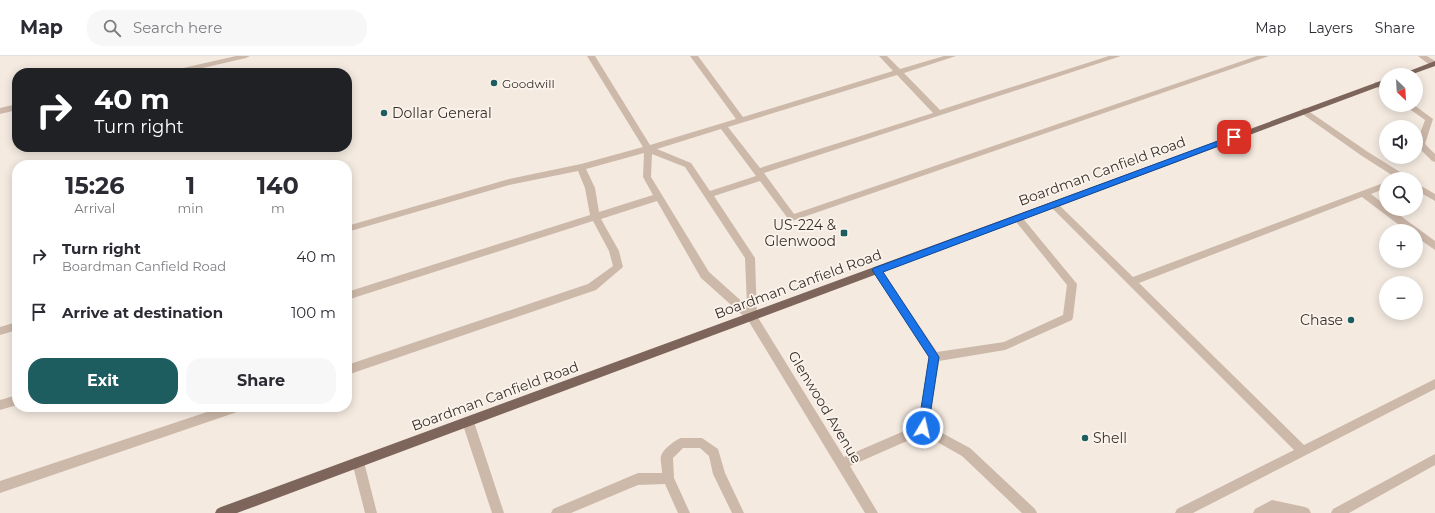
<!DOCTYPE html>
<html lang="en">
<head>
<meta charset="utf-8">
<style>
	:root { --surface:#fff; --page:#f7f7f7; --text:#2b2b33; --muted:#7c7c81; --line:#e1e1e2; --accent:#1d5c5f }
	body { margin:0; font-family:Montserrat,sans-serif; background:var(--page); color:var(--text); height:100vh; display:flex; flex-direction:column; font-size:15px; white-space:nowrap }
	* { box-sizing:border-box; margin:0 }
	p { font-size:13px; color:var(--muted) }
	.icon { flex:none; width:22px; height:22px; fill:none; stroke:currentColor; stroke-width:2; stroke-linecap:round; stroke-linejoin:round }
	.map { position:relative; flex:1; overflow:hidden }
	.details { position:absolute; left:12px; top:104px; width:340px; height:252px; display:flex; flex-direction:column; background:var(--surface); border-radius:16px; box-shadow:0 2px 10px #0003 }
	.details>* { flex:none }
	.banner { position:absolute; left:12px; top:12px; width:340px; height:84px; border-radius:16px; box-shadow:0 2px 10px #0003; background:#202124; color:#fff; overflow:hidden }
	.needle { width:26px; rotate:155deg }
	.fabs { position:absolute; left:1379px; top:12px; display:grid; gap:8px }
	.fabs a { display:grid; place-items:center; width:44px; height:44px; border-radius:50%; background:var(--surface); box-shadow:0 2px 10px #0003; font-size:20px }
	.pin { position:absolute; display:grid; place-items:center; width:34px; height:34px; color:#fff; margin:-17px; border-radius:8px; box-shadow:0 2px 6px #0006 }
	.me { position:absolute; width:44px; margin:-22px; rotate:9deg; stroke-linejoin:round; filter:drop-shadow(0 0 3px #0008) }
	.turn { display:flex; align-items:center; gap:14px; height:84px; padding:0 16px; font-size:18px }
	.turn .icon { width:52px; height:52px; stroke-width:2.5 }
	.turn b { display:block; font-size:28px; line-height:34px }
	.eta { display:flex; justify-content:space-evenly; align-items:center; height:68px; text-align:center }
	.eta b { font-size:24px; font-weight:700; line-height:28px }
	.button { display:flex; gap:8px; margin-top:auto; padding:8px 16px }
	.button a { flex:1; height:46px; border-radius:16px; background:var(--accent); color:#fff; font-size:16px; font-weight:700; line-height:46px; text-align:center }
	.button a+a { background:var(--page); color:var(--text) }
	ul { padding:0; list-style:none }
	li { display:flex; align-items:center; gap:12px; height:56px; padding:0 16px }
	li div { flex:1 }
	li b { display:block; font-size:15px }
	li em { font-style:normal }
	header { display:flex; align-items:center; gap:24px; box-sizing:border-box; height:56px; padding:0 20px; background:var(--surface); border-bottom:1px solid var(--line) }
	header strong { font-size:19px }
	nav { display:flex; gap:22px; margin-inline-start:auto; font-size:14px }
	.search { width:280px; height:36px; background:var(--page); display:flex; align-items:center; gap:10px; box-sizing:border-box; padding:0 14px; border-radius:16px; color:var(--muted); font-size:15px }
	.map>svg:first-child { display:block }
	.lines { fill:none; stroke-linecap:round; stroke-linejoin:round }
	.minor { fill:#cdb9aa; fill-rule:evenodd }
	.major { fill:#7d655b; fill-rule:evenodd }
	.route { fill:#1a73e8; stroke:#114b97 }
	.poi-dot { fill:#1d5c5f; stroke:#fbf4ed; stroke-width:1.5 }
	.labels { text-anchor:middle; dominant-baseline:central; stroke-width:3.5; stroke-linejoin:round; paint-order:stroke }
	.far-poi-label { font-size:12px; fill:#3b2f2a; stroke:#fbf4ed; text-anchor:start }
	.poi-label { font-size:14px; fill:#3b2f2a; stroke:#fbf4ed; text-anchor:start }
	.street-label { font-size:14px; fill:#3b2f2a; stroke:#fbf4ed }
</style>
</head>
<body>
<header>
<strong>Map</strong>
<div class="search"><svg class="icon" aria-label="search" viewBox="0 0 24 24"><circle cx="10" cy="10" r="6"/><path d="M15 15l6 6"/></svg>Search here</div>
<nav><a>Map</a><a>Layers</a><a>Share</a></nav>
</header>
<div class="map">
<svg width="1435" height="457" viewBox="0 0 1435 457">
	<rect width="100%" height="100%" fill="#f4eae0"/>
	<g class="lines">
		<path class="minor" d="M236 0H250L246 2 181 17H166L170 15Z
			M587 0H595L650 89 736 63 690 0H698L743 61 893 15 879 0H887L900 13 944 0H956L904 17 940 54 1109 0H1121L764 117 794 158 1257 0H1269L792 165 789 164 760 125 714 140 755 202 757 260 844 401 918 369 929 302 874 217 872 214 874 211H880L937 296 1004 286 1063 259 1067 229 1013 162 1015 160H1021L1077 228 1073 261 1072 264 1005 294 939 305 929 370 970 392 1035 453 1037 457H1022L962 400 923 378 850 410 878 457H865L748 264 701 222 657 145 601 163 619 195 623 211 596 234 347 319V309L588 228 613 210 609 195 593 165 347 244V236L590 159 585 132 578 115 509 129 347 176V170L509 123 581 108 643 91ZM897 19 933 57 760 112 728 71ZM721 73 756 120 710 135 691 107 657 93ZM644 97 643 121 653 139 599 156 595 132 586 113ZM652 98 685 111 745 202 747 250 709 216 651 121Z
			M1418 0H1427L1435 5V10H1431Z
			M1375 26H1381L1386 30V37L1375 30Z
			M17 48V54L0 58V52Z
			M1404 49H1414L1433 63 1425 88 1435 98V106L1432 105 1416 89 1425 64Z
			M1304 52 1368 96 1408 121 1409 123H1398L1362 100 1301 57 1300 55Z
			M1386 126V132L1371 138 1386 150V153H1391L1435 185V194L1416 181V175H1407L1362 141 1139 227 1304 389 1435 323V333L1193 457H1175L1177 453 1294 394 1049 149 1051 147H1057L1133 221Z
			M1416 127 1435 138V145L1416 134Z
			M17 266V274L0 279V271Z
			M17 339V349L0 354V344Z
			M222 351H243L241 354 237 356 0 437V425Z
			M468 361 472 362 474 366 504 457H492L462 366 464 362Z
			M681 382H702L718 393 725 417 744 457H732L713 418 709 400 700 392H683L673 402 674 422 690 457H678L665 428 638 429 571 457H551L553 453 638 417H662C662 411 660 405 661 400 663 393 675 384 681 382Z
			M1435 398V409L1349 457H1331L1333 453Z
			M358 401 362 402 364 406 377 457H365L352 406 354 402Z
			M1272 444 1305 451 1309 453 1311 457H1253L1255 453Z"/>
		<path class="major" d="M1435 5V10L1410 19H1399Z
			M1386 23V28L237 457H215L217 453 221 451Z"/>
	</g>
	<path class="route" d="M1234 79 1237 80V83L883 216 939 301 928 372 927 375 923 376 919 375 918 372 929 301 874 217 872 214 874 212Z"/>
	<g class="poi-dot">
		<circle cx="494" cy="27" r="4"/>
		<circle cx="384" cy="57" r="4"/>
		<rect x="840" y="173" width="8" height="8" rx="2"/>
		<circle cx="1351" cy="264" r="4"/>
		<circle cx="1085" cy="382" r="4"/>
	</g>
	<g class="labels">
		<g class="far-poi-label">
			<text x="502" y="27">Goodwill</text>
		</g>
		<g class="poi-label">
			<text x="392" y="57">Dollar General</text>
			<text x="836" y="169" text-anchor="end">US-224 &amp;<tspan x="836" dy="16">Glenwood</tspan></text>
			<text x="1343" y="264" text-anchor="end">Chase</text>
			<text x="1093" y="382">Shell</text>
		</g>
		<g class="street-label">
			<text transform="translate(1102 115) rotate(-20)">Boardman Canfield Road</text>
			<text transform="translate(798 228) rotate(-20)">Boardman Canfield Road</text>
			<text transform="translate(495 340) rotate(-20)">Boardman Canfield Road</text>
			<text transform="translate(825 351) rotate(59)">Glenwood Avenue</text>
		</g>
	</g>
</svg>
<div class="fabs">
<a><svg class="needle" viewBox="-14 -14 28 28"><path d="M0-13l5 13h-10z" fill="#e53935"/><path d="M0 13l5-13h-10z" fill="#7c7c81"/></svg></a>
<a><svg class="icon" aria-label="sound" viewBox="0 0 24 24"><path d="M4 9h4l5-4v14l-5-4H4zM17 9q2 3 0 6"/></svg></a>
<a><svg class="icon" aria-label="search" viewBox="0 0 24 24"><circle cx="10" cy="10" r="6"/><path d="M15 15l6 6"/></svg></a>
<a>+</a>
<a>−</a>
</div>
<div class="pin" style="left:1234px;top:81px;background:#d93025"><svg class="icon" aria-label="arrive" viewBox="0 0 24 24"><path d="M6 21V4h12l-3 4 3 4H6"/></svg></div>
<svg class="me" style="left:923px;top:372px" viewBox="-20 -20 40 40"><circle r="17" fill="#1a73e8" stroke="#fff" stroke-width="3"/><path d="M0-11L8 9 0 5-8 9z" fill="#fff"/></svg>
<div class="banner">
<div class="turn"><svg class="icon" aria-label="right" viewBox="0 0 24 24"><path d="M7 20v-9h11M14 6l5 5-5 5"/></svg><div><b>40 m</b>Turn right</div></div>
</div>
<section class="details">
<div class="eta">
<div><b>15:26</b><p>Arrival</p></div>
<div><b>1</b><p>min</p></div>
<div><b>140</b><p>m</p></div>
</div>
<ul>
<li><svg class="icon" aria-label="right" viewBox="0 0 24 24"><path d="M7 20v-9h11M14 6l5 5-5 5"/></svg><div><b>Turn right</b><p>Boardman Canfield Road</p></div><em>40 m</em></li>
<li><svg class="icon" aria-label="arrive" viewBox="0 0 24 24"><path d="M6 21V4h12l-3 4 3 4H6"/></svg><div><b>Arrive at destination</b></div><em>100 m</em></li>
</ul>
<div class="button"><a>Exit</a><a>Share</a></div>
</section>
</div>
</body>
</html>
